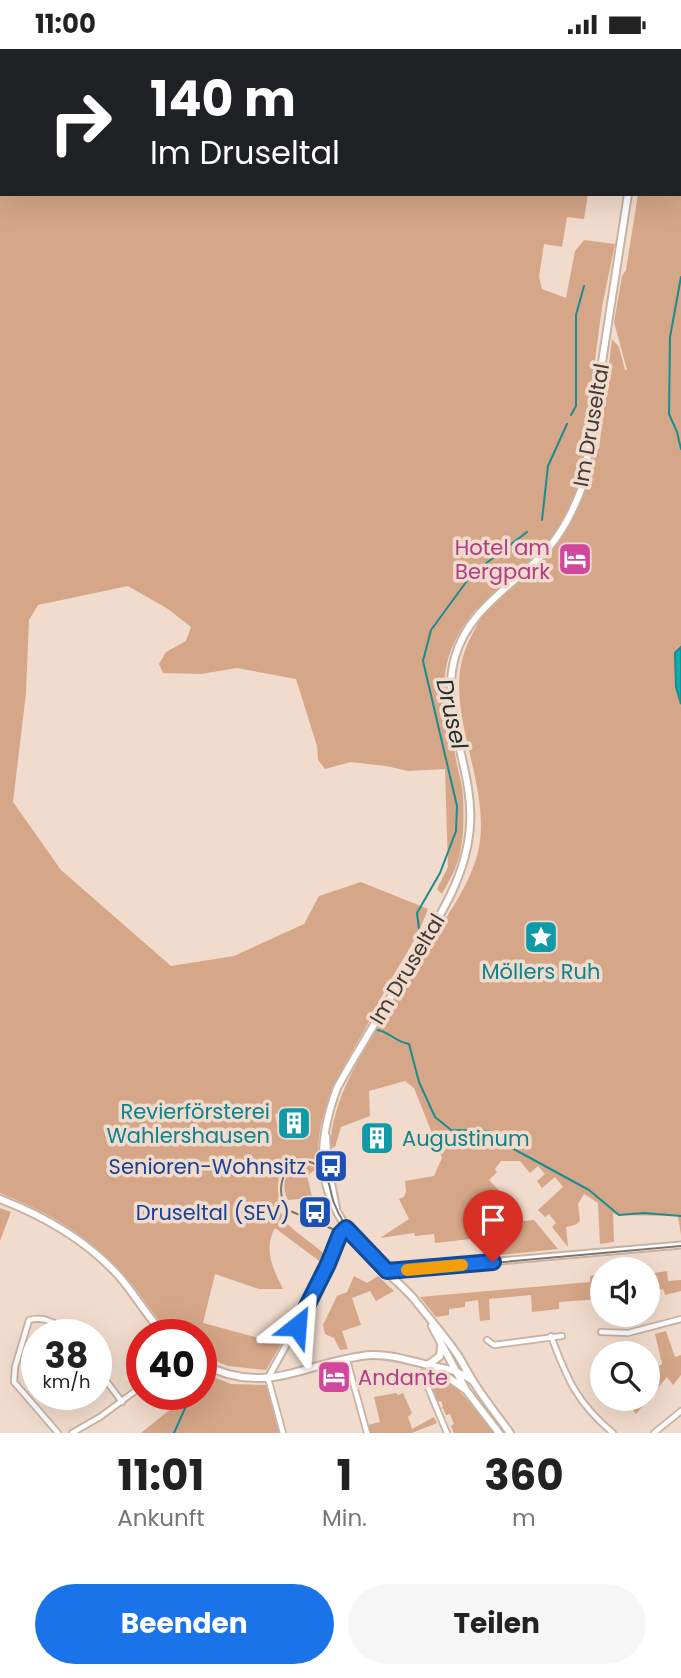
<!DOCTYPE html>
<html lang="de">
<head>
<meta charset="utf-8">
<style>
	:root { --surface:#fff; --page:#f6f6f6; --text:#222; --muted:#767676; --accent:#1a73e8 }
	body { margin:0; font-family:Poppins,sans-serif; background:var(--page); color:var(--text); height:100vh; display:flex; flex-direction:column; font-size:26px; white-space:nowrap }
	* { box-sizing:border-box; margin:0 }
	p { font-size:23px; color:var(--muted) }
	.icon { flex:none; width:38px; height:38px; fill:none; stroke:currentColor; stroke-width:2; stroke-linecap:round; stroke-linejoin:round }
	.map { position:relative; height:1384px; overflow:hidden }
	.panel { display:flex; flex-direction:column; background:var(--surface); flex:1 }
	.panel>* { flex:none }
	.banner { position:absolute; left:0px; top:0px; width:682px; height:147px; box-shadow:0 7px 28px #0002; background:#202124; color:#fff; overflow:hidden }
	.buttons { position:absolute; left:590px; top:1208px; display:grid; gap:14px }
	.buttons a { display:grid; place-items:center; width:70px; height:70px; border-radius:50%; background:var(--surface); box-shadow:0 7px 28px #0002; font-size:35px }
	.speed { position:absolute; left:21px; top:1270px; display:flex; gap:14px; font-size:35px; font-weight:700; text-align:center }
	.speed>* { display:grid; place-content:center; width:91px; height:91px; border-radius:50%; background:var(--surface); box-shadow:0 7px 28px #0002; line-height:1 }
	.speed small { font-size:18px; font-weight:400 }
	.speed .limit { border:10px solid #d22; background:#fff; color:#111 }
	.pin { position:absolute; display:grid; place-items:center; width:60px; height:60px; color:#fff; margin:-72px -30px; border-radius:50% 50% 50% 0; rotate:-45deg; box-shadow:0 0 7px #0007 }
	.pin .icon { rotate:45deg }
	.me { position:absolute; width:77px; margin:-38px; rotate:28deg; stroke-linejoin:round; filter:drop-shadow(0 0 5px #0008) }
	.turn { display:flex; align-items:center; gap:24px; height:147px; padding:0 35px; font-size:32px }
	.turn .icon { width:91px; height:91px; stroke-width:2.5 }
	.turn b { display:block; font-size:49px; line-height:60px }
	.eta { display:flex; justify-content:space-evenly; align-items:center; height:119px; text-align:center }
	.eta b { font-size:42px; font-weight:700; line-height:49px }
	.cta { display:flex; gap:14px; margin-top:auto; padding:14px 35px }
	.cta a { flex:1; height:80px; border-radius:42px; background:var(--accent); color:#fff; font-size:28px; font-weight:700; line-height:80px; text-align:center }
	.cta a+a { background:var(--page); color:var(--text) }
	.status { display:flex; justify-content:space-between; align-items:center; height:49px; padding:0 35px; background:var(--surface); direction:ltr }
	.status svg { height:19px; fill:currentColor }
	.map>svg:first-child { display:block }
	.green { fill:#d5a687; fill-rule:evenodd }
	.water { fill:#0aafb6; stroke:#1b8c8f; stroke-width:2 }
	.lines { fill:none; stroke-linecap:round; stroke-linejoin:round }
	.stream { stroke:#1b8c8f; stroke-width:2 }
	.minor-casing { stroke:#c7b2a4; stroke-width:8 }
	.tertiary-casing { stroke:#c7b2a4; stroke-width:9 }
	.secondary-casing { stroke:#c7b2a4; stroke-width:10 }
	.minor { stroke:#fff; stroke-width:4.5 }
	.tertiary { stroke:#fff; stroke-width:5 }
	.secondary { stroke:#fff; stroke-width:6 }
	.tram { stroke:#81746b; stroke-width:2 }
	.route-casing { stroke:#114b97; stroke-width:18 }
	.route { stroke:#1a73e8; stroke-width:12 }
	.slow { stroke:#f59e0b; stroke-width:12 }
	.labels { text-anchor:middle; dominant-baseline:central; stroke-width:7; stroke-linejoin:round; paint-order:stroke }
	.street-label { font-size:21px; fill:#423a34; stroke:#f1dbcc }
	.hotel-label { font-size:21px; fill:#b23c85; stroke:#f1dbcc; text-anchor:end }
	.culture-label { font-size:21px; fill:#0d838f; stroke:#f1dbcc }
	.transit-label { font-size:21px; fill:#164399; stroke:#f1dbcc; text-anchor:end }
	.water-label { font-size:23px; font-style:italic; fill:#182f30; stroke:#f1dbcc }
</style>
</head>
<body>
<div class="status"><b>11:00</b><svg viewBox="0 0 49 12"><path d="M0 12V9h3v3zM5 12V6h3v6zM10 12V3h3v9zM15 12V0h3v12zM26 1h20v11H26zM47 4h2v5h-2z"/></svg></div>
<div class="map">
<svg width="681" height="1384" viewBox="0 0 681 1384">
	<rect width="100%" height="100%" fill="#f1dbcc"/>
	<path class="green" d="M0 0H657L2 2V145H588L584 170 567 168 562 198 544 195 539 228 542 240 566 249 575 202 584 191 615 195 602 258 584 394 599 400 612 290 619 298 625 321H627L614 273 622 227 626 221 638 145H681V2H666L681 0V1186L678 1167 617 1166 613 1164 614 1193 600 1195 598 1154 584 1145 578 1155 580 1172 575 1176 566 1178 568 1198 552 1178 556 1174 549 1165 545 1168 538 1161 563 1138 555 1128 542 1139 537 1132 545 1125 538 1117 530 1124 520 1112H501L495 1120 497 1123 489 1131 519 1163 503 1167 504 1174H510L511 1178 523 1176V1172L534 1171 558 1200 500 1206 494 1178 470 1183V1190L435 1194 434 1185 415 1187 414 1184 380 1189 409 1170 399 1150 404 1148 406 1143 405 1132 434 1127 442 1109 414 1039 405 1032 369 1042 370 1067 341 1078 335 1098 330 1099C333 1048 359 1010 384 968 398 945 411 922 425 900 445 870 466 843 477 807 495 743 445 667 463 608 467 593 476 579 483 565L476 560C432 615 443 646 456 710 458 722 462 735 463 747 464 767 464 792 458 811 455 822 448 834 442 845L437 840 448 818 445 720 408 722 386 717 351 713 325 720 318 711 317 697 296 630 237 619 201 625 163 624 159 615 166 603 186 592 191 578 168 560 128 537 38 556 29 571 26 644 13 753 61 821 171 917 234 907 304 875 319 847 361 833 428 860C419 885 407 904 393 927 383 944 375 963 365 980 341 1021 316 1062 318 1111 284 1103 273 1125 280 1155 281 1161 281 1166 284 1171 296 1185 312 1193 325 1206L322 1214 275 1179C263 1200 273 1220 283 1240H259L215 1225 203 1274 281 1295 266 1321 228 1317 201 1306V1286H173C155 1270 142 1246 125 1227 89 1187 50 1164 0 1144ZM301 1060 305 1081 302 1087 290 1090 286 1084 279 1085 275 1065Z
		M307 1116 317 1119 307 1127 314 1155 299 1150 288 1151C279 1134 287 1118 307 1116Z
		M0 1159 11 1163 0 1192Z
		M667 1222 668 1232 681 1231V1242L665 1246 663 1240 648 1244V1225Z
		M602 1225V1250L559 1253V1260L532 1263 531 1246 489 1250 490 1271 480 1272 478 1251 465 1253V1258L449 1260V1266L436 1268 420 1248 590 1233V1227Z
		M354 1227 367 1234 378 1227 394 1242 376 1252 370 1242 352 1249 361 1276 342 1282 348 1300 340 1301 334 1289 325 1285 323 1276 337 1247 347 1243Z
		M666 1282 675 1308 681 1306V1326L673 1336 667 1328 636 1365 625 1351 648 1349V1332L652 1329 649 1324 662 1315 655 1285Z
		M426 1320C457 1332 474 1359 494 1384H454L451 1377 454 1375 450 1365 446 1366 443 1359 441 1360 443 1357 441 1352 437 1353 434 1349 424 1323Z
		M201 1323 231 1335 266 1336 279 1384H141L188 1346H201Z
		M396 1344 398 1346 403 1344 412 1364 408 1368 412 1380 434 1368 437 1374 412 1384H371L368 1376 380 1373 374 1348Z"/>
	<path class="water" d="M681 598V655L676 638 675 604Z"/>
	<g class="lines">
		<path class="stream" d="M681 228 670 288 669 365 677 383 681 400
			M571 366 576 357V266L584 237
			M542 471 548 417 567 375
			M420 887 417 864 440 824 456 782 457 757 423 612 431 581 472 525 527 483
			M377 981C391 983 393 992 409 995L419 1033 435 1068 451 1081 489 1082 510 1098 589 1141 619 1166 644 1164 681 1167
			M201 1329 203 1326
			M174 1384 191 1346"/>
		<g class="minor-casing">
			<path id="minor" d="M601 1283 628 1284 681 1270
				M551 1287C567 1330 577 1354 613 1384
				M487 1291 494 1296 562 1287
				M347 1311 367 1384
				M96 1318 122 1353
				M422 1324 447 1384
				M268 1329 283 1384
				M58 1384 14 1333 15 1318 29 1271C45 1266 59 1275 71 1286
				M72 1384 100 1368 142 1337
				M654 1384 681 1362"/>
		</g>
		<g class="tertiary-casing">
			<path id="tertiary" d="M387 1222 681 1196
				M268 1329 314 1245 340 1185 346 1179"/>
		</g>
		<g class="secondary-casing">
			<path id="secondary" d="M660 2 661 0
				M326 1087 328 1119 336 1159
				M0 1150C44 1167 86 1191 118 1226 135 1245 147 1268 165 1286
				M432 1277 466 1341 499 1384
				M201 1314C267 1350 308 1311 371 1306 389 1305 407 1311 424 1315 441 1319 456 1320 470 1330
				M429 1315 440 1307 441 1297
				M436 1320 466 1341
				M510 1384C498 1367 484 1350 473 1332 467 1323 463 1314 457 1305 444 1286 428 1268 414 1250 404 1238 391 1228 380 1217 322 1161 309 1115 337 1039 360 997 386 957 410 916 437 872 467 828 470 776 474 719 439 664 455 608 468 561 511 538 543 505 562 485 573 462 583 436L628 145"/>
		</g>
		<use href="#minor" class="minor"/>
		<use href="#tertiary" class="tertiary"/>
		<use href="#secondary" class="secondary"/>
		<path class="tram" d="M356 1190 288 1161C268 1135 295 1095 321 1120 330 1128 330 1144 334 1154 342 1175 371 1217 392 1223L681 1197"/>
	</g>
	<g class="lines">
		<g class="route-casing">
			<path id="route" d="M297 1277 328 1215 340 1185 346 1179 387 1222 493 1213"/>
		</g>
		<use href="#route" class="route"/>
		<path class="slow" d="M407 1221 462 1216"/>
	</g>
	<defs>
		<g id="hotel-square" transform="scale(1.75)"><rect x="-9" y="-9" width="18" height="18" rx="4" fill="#d1479c" stroke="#f1dbcc"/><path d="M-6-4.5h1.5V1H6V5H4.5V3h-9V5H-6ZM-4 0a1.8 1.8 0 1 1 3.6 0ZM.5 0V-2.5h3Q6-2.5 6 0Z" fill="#fff"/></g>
		<g id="sight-square" transform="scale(1.75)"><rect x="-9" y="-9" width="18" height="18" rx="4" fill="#0f9aa8" stroke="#f1dbcc"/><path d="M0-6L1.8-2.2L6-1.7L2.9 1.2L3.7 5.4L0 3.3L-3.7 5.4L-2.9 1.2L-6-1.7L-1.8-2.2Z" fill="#fff"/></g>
		<g id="building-square" transform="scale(1.75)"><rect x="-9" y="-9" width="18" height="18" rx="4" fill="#0f9aa8" stroke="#f1dbcc"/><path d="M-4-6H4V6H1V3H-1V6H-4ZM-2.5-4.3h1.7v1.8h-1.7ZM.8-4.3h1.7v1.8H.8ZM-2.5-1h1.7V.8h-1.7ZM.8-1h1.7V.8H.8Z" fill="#fff"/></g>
		<g id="bus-square" transform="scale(1.75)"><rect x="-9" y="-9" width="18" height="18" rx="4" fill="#1a4fb4" stroke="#f1dbcc"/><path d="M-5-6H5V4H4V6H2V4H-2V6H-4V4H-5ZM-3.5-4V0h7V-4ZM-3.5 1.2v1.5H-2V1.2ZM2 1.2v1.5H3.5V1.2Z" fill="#fff"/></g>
	</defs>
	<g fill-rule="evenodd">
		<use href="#hotel-square" x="575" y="510"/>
		<use href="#sight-square" x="541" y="888"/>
		<use href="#building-square" x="294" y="1074"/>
		<use href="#building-square" x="377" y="1089"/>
		<use href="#bus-square" x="331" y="1117"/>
		<use href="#bus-square" x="315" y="1163"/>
		<use href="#hotel-square" x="334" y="1328"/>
	</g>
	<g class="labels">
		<g class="street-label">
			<text transform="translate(591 376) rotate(-80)">Im Druseltal</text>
			<text transform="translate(407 920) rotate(-59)">Im Druseltal</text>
		</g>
		<g class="hotel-label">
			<text x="550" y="498">Hotel am<tspan x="550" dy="24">Bergpark</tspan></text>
			<text x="358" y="1328" text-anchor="start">Andante</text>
		</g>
		<g class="culture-label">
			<text x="541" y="922">Möllers Ruh</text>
			<text x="270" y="1062" text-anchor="end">Revierförsterei<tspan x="270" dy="24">Wahlershausen</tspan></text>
			<text x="402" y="1089" text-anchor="start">Augustinum</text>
		</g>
		<g class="transit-label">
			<text x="306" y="1117">Senioren-Wohnsitz</text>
			<text x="290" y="1163">Druseltal (SEV)</text>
		</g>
		<g class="water-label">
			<text transform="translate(452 665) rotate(77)">Drusel</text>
		</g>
	</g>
</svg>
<div class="buttons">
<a><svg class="icon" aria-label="sound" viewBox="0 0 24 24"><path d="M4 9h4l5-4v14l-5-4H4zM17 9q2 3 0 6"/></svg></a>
<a><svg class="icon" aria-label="search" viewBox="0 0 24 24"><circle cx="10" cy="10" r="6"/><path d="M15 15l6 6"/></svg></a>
</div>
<div class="speed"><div>38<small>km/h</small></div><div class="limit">40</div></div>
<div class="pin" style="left:493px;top:1213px;background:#d93025"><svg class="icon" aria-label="arrive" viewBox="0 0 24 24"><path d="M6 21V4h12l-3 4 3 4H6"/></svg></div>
<svg class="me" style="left:297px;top:1277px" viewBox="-20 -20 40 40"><path d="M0-17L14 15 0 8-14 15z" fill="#1a73e8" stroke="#fff" stroke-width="4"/></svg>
<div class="banner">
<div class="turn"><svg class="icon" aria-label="right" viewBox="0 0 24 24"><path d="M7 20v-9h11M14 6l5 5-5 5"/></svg><div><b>140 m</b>Im Druseltal</div></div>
</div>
</div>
<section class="panel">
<div class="eta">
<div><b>11:01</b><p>Ankunft</p></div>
<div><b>1</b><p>Min.</p></div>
<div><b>360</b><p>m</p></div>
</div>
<div class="cta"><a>Beenden</a><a>Teilen</a></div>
</section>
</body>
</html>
